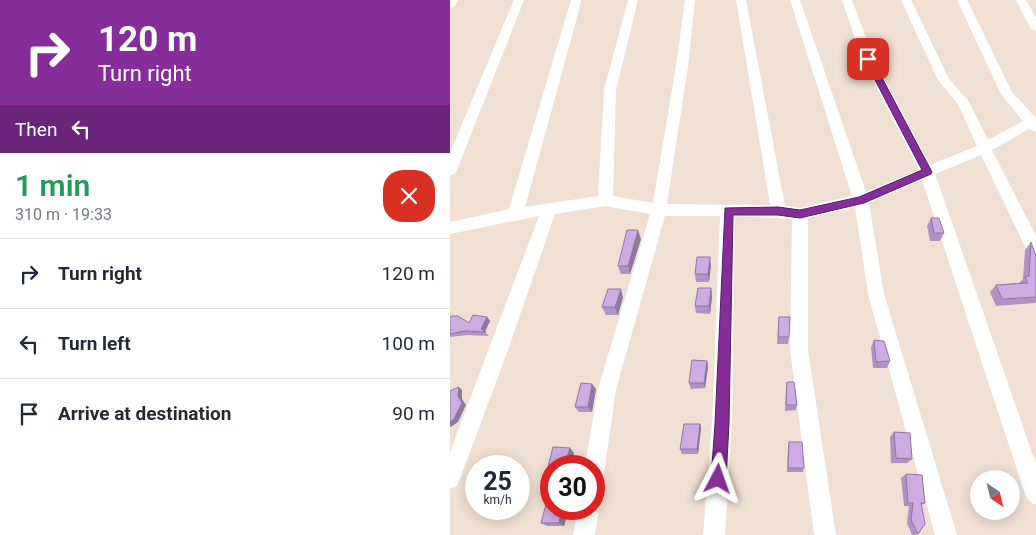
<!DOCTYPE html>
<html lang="en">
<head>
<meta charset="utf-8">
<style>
	:root { --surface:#fff; --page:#f2f2f3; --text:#1f2937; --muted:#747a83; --line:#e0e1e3 }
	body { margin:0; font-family:Roboto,sans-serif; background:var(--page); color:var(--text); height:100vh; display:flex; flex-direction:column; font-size:19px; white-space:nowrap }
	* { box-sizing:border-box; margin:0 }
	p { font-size:16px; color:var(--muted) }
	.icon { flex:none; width:28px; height:28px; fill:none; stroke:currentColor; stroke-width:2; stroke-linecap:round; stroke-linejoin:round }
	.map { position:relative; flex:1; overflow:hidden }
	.sheet { display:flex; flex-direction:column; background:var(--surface); width:450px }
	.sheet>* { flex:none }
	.hud { background:#852d99; color:#fff; overflow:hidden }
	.needle { width:32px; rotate:145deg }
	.fabs { position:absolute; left:520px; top:470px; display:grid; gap:10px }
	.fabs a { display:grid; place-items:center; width:50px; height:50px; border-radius:50%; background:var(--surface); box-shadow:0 2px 12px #0003; font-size:25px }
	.speed { position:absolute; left:15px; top:455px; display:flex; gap:10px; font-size:25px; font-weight:700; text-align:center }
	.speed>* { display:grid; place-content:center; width:65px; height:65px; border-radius:50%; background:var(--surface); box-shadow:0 2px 12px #0003; line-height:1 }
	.speed small { font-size:12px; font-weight:400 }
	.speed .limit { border:8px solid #d22; background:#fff; color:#111 }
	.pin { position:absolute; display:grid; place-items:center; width:42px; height:42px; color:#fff; margin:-21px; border-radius:10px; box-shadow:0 2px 8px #0006 }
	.me { position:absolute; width:55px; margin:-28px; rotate:4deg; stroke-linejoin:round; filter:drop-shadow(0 0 4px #0008) }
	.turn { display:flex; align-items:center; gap:18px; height:105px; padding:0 15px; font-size:22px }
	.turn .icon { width:65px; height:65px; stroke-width:2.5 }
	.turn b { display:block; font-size:35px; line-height:42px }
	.then { display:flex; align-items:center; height:48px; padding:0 15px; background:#0003; gap:10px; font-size:19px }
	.round { display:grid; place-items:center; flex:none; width:52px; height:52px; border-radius:20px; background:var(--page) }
	.overview { display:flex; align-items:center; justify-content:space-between; height:85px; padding:0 15px }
	h1 { font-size:30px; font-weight:600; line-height:38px; color:#1e9e55 }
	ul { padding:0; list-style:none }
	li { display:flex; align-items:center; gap:15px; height:70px; padding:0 15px; border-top:1px solid var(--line) }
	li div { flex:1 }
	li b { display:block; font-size:19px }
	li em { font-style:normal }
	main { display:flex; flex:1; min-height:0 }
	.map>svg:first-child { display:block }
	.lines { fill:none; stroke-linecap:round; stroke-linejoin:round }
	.minor { fill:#fff; fill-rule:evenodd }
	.wall { fill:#af94c3 }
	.shaded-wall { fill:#8f789f }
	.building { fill:#ccace3; stroke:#8f789f }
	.route { fill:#852d99; stroke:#561d63 }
</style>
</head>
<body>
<main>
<section class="sheet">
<div class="hud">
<div class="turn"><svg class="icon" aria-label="right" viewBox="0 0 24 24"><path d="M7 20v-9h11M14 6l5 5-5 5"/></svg><div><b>120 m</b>Turn right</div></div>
<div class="then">Then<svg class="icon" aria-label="left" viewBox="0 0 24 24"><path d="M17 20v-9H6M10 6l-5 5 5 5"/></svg></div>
</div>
<div class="overview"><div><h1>1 min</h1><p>310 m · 19:33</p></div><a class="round" style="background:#d93025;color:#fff"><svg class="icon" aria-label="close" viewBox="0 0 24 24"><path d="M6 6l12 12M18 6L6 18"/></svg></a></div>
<ul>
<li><svg class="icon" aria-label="right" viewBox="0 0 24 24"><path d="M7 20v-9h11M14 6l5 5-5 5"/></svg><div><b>Turn right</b></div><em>120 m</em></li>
<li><svg class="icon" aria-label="left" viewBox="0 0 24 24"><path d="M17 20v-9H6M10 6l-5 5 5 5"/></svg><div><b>Turn left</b></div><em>100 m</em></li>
<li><svg class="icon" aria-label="arrive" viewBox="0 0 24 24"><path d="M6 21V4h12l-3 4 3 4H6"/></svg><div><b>Arrive at destination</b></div><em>90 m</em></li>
</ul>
</section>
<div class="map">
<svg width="586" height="535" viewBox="0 0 586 535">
	<rect width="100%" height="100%" fill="#f0e0d3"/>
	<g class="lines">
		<path class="minor" d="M0 0H8L4 7 0 8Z
			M64 0H74L7 170 5 174 0 175V153Z
			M121 0H131L128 14 75 207 148 196 154 90 178 0H188L166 90 163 196 203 203 226 66 235 0H245L238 66 217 204 320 205 286 0H296L335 206 350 208 402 196 340 0H350L416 192 469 170 412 59 392 0H402L424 59 480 165 527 146 508 104 488 80 451 0H461L499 79 519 102 538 140 573 121 551 94 507 0H517L562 92 586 118V132L579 129 542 150 586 236V258L580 257 531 155 485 174 586 464V505L579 501 575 494 472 180 419 203 434 294 507 535H485L418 294 405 207 358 218V350L386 535H364L340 350 342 219 285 216 282 423 275 535H253L262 423 270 216H215L166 389 154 474 151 481 144 484V466H135L148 389 200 214 155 206 105 214 59 347 10 479 7 486 0 489V452L89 216 0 234V222L59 209Z
			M566 0H576L586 18V31L580 28Z
			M144 501 149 509 145 535H123L127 509H144Z"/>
	</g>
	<path class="wall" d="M481 218 494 233 490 241H480L477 226Z
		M191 239 180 274H171L168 266Z
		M581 242 586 256V302L585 303 546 306 540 292 546 285 569 283 573 279 575 250Z
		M261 265 259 282H246L245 274Z
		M261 288 262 296 260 314 246 313 245 306Z
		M173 297 168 315H156L152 307Z
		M0 317 19 323 37 317 40 321 35 332 39 336 18 335 0 337Z
		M329 317 339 337 338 344H327Z
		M424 340 440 361 437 368H423L421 347Z
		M257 361 258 367 255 388 241 389 239 383Z
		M337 382 347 405 346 410 335 411 336 388Z
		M142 384 146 389 142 412H129L125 407Z
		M250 424 251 429 248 454H232L230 449Z
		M444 432 462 459 457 463H441L440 437Z
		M339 442 354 468 353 472H337L338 446Z
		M103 447 120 448 124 453 121 466H101V478L96 475Z
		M456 474 475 503 472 505 468 534 466 535H462L457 523 459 506H454L451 478Z
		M101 509H119L114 526H97L91 523Z"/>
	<path class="shaded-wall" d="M188 230 191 239 180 274 178 266Z
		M260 257 261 265 259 282 258 274Z
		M261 288 262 296 260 314 259 306Z
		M171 289 173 297 168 315 165 307Z
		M37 317 40 321 34 333 31 329Z
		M257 361 258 367 255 388 254 383Z
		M142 384 146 389 142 412 138 407Z
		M9 387 12 390V399L16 405 8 422 2 426 0 427V422L8 396Z
		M250 424 251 429 248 454 247 449Z
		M120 448 124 453 121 466H114Z
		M112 509H119L114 526 109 523Z"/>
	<path class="building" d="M481 218H489L494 233H484Z
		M177 230H188L178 266H168Z
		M581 242 586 256V297L552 299 546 285 578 283 575 277 579 276Z
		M247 257H260L258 274H245Z
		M248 288H261L259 306H245Z
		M158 289H171L165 307H152Z
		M23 315 37 317 31 329 36 332 15 331 0 334V317L2 316H8L19 323Z
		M329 317H340L339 337H328Z
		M424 340 434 341 440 361 426 362Z
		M242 360 257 361 254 383H239Z
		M337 382H344L347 405H336Z
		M131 383 142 384 138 407H125Z
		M9 387 8 396 12 403 4 419 0 422V391Z
		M234 424H250L247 449H230Z
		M444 432 460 433 462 459 446 458Z
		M339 442H352L354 468H338Z
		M103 447 120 448 114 466H101V474L96 475Z
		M456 474 472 475 475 503H471L475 524 468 534 461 520 463 503H458Z
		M99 493H101V509H112L109 523H91Z"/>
	<path class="route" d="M418 56 422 59 482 172 481 174 414 203 350 218 328 215H283L279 424 276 479 273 484 268 487 263 484 261 479 265 424 275 208 328 207 350 210 409 197 472 170 414 59Z"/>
</svg>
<div class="fabs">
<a><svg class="needle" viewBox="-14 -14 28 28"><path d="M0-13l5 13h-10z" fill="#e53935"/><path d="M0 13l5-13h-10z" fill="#747a83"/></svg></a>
</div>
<div class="speed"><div>25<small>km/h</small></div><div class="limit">30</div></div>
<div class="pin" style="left:418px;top:59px;background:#d93025"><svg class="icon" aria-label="arrive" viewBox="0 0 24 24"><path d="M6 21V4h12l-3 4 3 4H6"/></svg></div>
<svg class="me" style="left:268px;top:479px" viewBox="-20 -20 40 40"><path d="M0-17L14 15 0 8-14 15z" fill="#852d99" stroke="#fff" stroke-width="4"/></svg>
</div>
</main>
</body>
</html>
